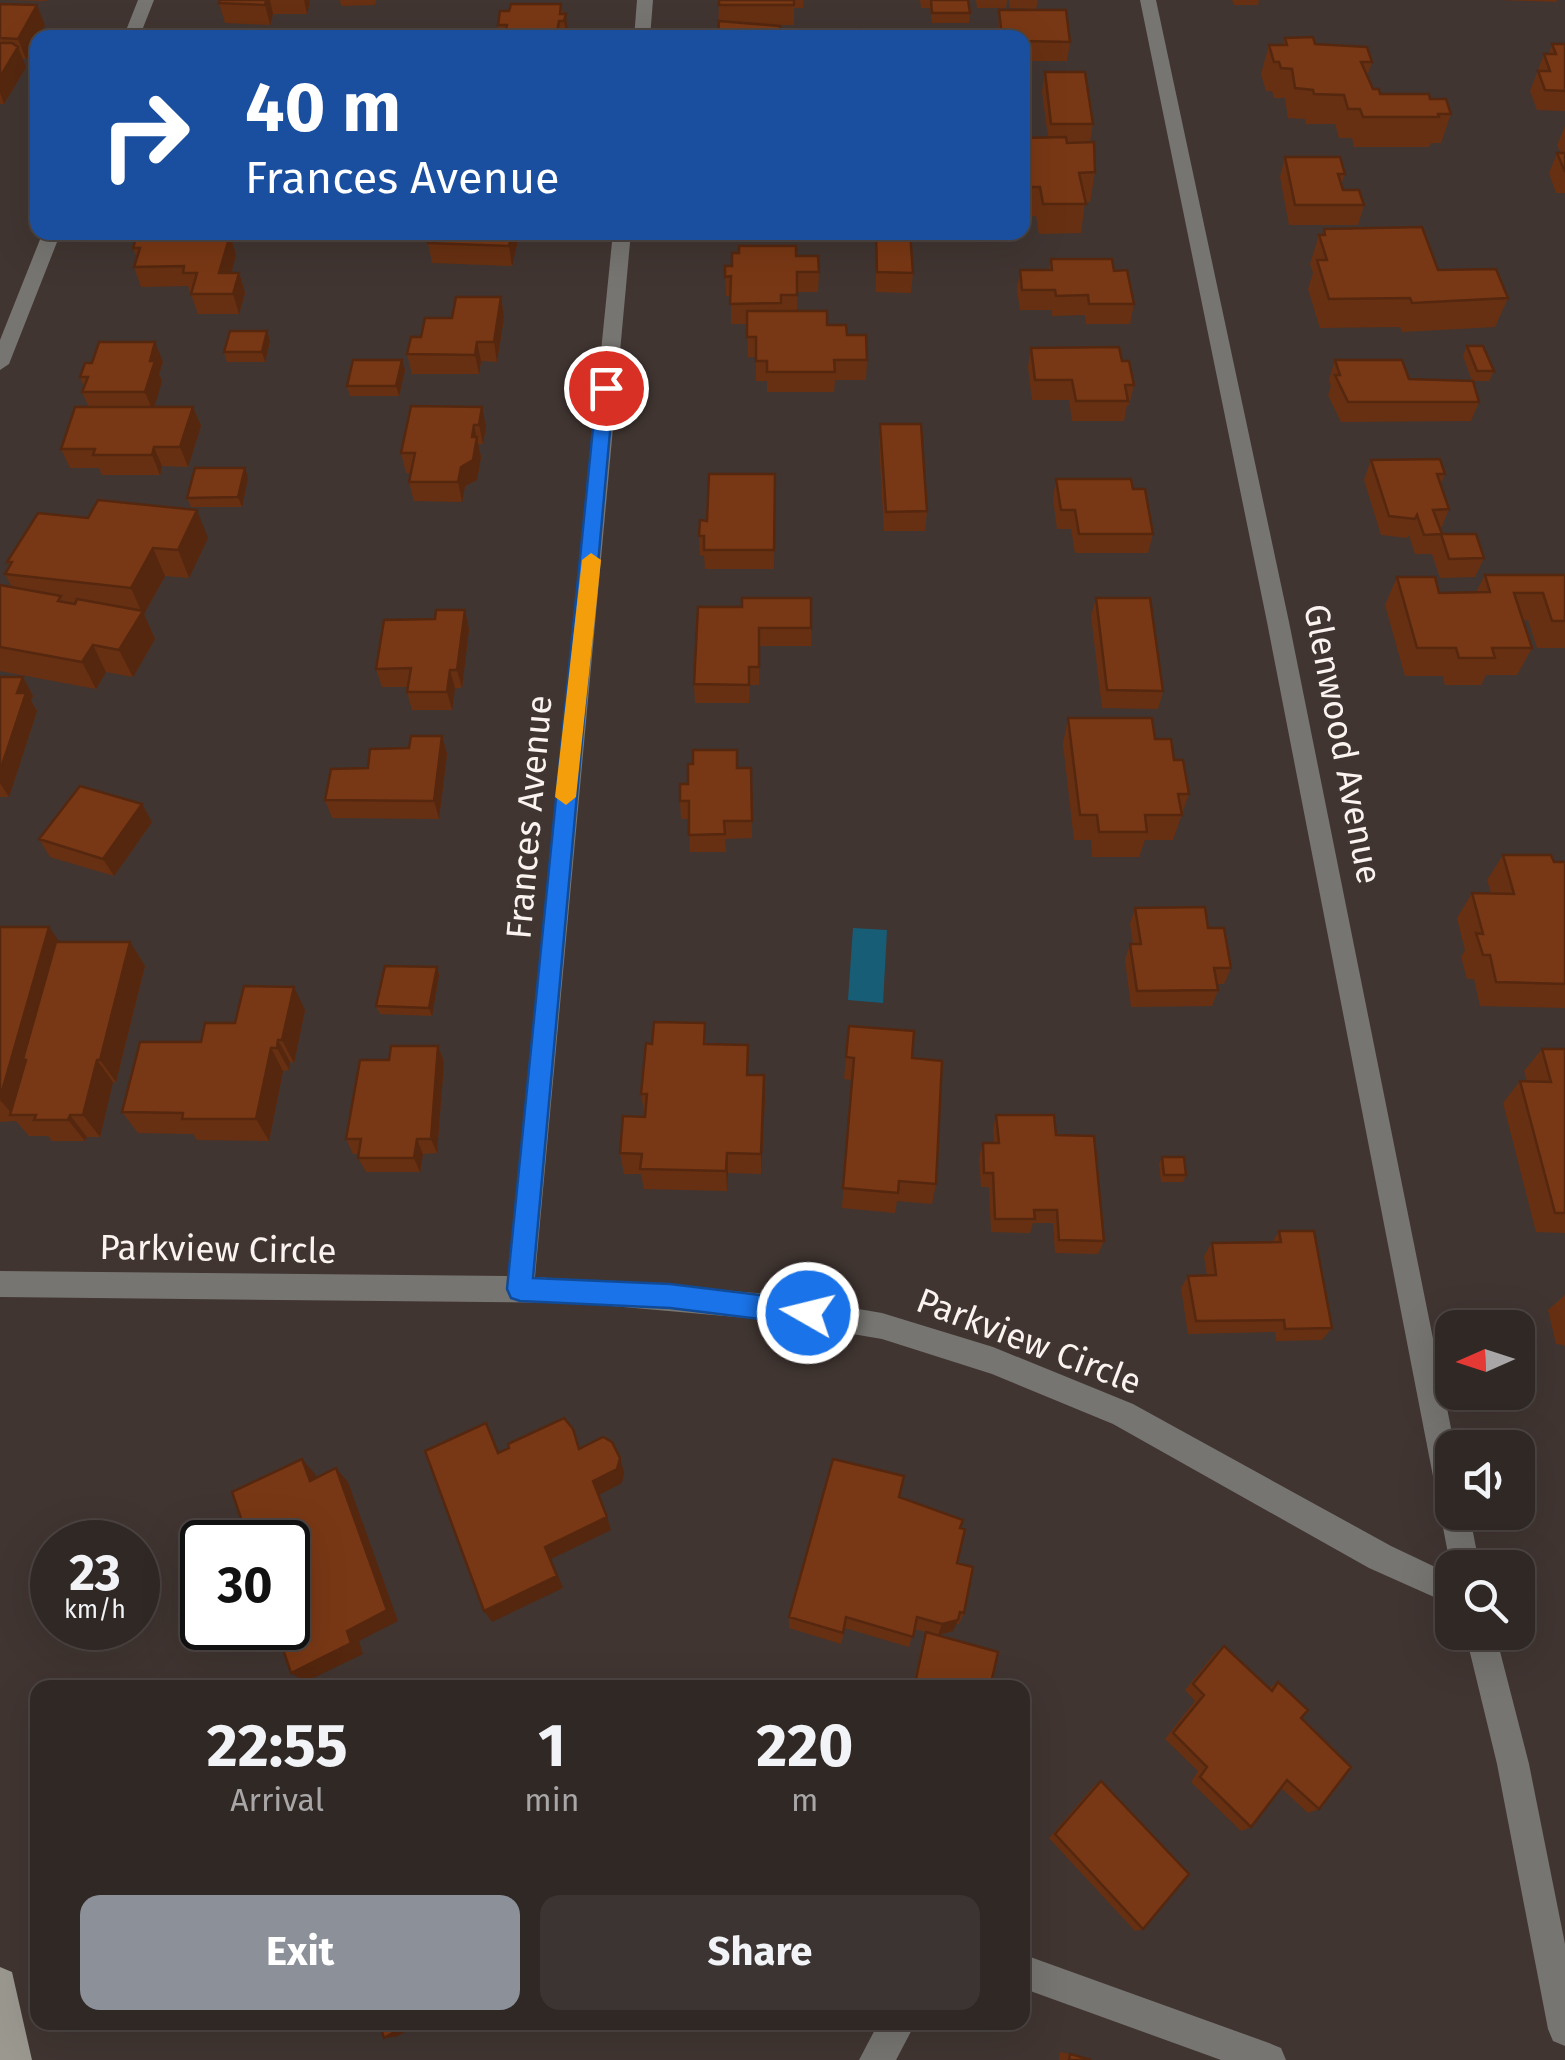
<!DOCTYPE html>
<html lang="en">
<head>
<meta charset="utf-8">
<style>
	:root { --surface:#302825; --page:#3c3432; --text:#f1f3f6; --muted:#a8a6a7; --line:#4b4442; --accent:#8c9099 }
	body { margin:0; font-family:"Fira Sans",sans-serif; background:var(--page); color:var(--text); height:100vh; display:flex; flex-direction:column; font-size:38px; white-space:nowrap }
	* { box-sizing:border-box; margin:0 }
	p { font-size:32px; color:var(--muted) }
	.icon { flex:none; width:55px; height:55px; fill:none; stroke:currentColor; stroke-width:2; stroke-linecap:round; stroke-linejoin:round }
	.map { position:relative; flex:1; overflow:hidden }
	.side { position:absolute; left:30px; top:1680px; width:1000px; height:350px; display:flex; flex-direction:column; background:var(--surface); border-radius:20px; box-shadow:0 10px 40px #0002,0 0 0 2px var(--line) }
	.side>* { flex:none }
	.guide { position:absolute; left:30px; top:30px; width:1000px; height:210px; border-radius:20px; box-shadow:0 10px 40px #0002,0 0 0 2px var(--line); background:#1a4fa0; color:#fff; overflow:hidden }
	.needle { width:65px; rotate:267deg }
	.controls { position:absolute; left:1435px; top:1310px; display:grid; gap:20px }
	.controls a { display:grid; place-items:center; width:100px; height:100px; border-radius:20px; background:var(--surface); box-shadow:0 10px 40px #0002,0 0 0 2px var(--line); font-size:50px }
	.speed { position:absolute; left:30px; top:1520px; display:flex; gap:20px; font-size:50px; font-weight:700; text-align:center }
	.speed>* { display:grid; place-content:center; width:130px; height:130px; border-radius:50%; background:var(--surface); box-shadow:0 10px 40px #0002,0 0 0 2px var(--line); line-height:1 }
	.speed small { font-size:25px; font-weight:400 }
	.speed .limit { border:5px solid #111; border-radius:15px; background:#fff; color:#111 }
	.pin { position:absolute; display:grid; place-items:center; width:85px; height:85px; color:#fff; margin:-42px; border:5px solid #fff; border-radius:50%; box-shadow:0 2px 10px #0007 }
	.me { position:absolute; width:110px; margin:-55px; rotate:278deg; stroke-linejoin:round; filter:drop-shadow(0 0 8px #0008) }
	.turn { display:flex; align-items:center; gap:35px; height:210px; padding:0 50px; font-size:45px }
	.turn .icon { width:130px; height:130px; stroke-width:2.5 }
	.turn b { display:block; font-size:70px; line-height:85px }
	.eta { display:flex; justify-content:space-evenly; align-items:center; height:170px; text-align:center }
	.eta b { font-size:60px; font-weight:700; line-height:70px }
	.button { display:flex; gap:20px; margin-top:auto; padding:20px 50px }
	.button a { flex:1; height:115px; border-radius:20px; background:var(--accent); color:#fff; font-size:40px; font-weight:700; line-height:115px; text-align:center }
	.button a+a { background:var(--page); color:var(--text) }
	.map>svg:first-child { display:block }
	.water { fill:#185d76 }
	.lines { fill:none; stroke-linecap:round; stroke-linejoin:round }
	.service { fill:#777571; fill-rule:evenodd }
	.minor { fill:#777571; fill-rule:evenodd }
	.secondary { fill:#9b9890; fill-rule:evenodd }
	.wall { fill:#683012 }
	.shaded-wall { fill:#55270f }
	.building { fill:#793815; stroke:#55270f; stroke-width:2.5 }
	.route { fill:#1a73e8; stroke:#114b97; stroke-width:2.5 }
	.slow { fill:#f59e0b }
	.labels { text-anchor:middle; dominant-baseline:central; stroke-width:10; stroke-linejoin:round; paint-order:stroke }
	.street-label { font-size:35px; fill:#faf3f0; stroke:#403531 }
</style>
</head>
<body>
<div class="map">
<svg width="1565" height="2060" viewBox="0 0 1565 2060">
	<rect width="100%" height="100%" fill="#403531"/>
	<path class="water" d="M853 928 887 930 883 1003 848 1000Z"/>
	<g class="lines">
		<path class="service" d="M1022 1954 1269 2043 1281 2048 1286 2060H1221L1022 1988Z
			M879 2022H916L896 2060H859Z"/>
		<path class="minor" d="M138 0H154L139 38H123Z
			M637 0H653L650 38H634Z
			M1140 0H1156L1289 622 1455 1448 1452 1512H1469L1480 1568H1452V1574L1267 622Z
			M43 232H61L9 364 0 370V340Z
			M613 232H631L535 1277 770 1294 882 1313 993 1347 1133 1404 1391 1546 1452 1575V1605L1369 1568 1113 1424 992 1374 882 1339 770 1320 578 1303 0 1297V1271L508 1276Z
			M1465 1632H1495L1529 1764 1565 1944V2046L1553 2041 1548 2029 1497 1764Z"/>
		<path class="secondary" d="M0 1967 12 1972 32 2060H0Z"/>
	</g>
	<path class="wall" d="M0 0H47L46 1Z
		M220 0H310L307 14H273L270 25 225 23 219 3Z
		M340 0H376L375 5 341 6Z
		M719 0H803V8H794V25H766L780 34 718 36Z
		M920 0H968L970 13 969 23H932L930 8H921Z
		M976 0H1007L1006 8H977Z
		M1009 0H1038L1036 9 1010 8Z
		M1232 0H1259L1258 5H1234Z
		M1500 0H1557L1556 2Z
		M0 4 45 25 26 59 22 58 26 67 4 104H0Z
		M561 4 568 34 567 38H500L498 25 509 11Z
		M999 10 1070 42 1067 61H1022V38H998Z
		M1285 38 1315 44 1372 62 1367 76 1373 89 1380 94 1430 99 1451 114 1441 143H1431L1429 147H1354L1352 138H1339L1335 124H1306L1305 119 1288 118 1285 98H1274L1272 91H1266L1261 74 1269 45H1283Z
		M1552 44H1565V111L1537 110 1530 91 1544 54H1549Z
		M1045 72 1093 124 1090 142 1095 172 1090 202H1085L1081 233 1039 234 1036 216 1022 217V138L1048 137 1042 92Z
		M1565 126V193H1556L1549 173 1557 153H1561L1557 145Z
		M1285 157 1345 174 1341 185 1343 190 1364 205 1358 225H1289L1280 177Z
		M1324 229 1438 270 1508 298 1495 327 1402 332 1400 327 1320 328 1308 289 1313 273 1310 264 1319 235H1322Z
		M430 232H520L512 266 432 263 428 243Z
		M876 232 913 273 911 293 876 292Z
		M230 235 236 255 231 273H239L245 293 239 314H198L188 286 141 287 134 267 137 258 133 248Z
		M796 256 819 272 818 292H797V311L847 335 867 360 866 380H835L834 392H767V381H756V357H748L747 324H731V296H726L725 266Z
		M1051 259 1114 271 1134 304 1130 324H1086L1085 315 1052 316V310H1020L1017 290 1020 270H1049Z
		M501 297 504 317 497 362 481 361 479 374H412L407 354 421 337Z
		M267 331 270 341 265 362H227L224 352Z
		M1467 346 1494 371 1489 381H1473L1479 402 1471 421 1341 422 1328 395 1331 387 1329 380 1335 360 1409 379 1472 381 1463 356Z
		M1031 348 1122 361 1134 385 1129 405H1127L1124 421H1072L1069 400H1032L1028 367Z
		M402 360 405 370 399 396H350L347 386Z
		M163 362 159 374 162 381 154 407H193L201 426 188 467 162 466 160 475H102L99 468H70L61 449 89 407 82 392 84 387 80 377Z
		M411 406 486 427 483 444H478L481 457 477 480 465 486 462 502 414 501 409 482 411 473H406L401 453Z
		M880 424 927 511 925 531H884L879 443Z
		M1371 460 1445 474 1441 484 1449 509 1441 529 1442 534 1484 558 1475 577 1440 578 1432 554H1415L1409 535 1407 538 1381 535 1364 480Z
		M245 468 248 478 242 507H191L187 498Z
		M775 474 774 569H705L704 555 700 556 699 536 707 521Z
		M1056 479 1133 489 1153 534 1148 553H1075L1071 529H1057L1053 499Z
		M208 538 189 578 165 576 144 614 155 639 133 677 106 672 96 689 0 671V585L12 587 5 574 10 566 7 562Z
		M1485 575H1565V648H1537L1528 620H1523L1532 648 1517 675H1486L1481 685H1445L1443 676H1405L1385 605 1397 577 1439 593 1476 592Z
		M811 598V646H759V685H750L749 703H695L694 684 742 607Z
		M1096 598 1163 691 1158 709 1102 708 1091 616Z
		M435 619 469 629 462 688H455L452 710H412L407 692 408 687H382L376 669Z
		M0 677H23L33 696 31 701 37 711 9 797H0Z
		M1068 718 1155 739 1174 760 1189 794 1173 840H1145L1139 857H1092L1091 840H1074L1063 744Z
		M442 736 447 754 439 819 332 818 325 800 368 768 409 748Z
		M738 768H751L752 838 725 839 726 852H690L689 819H681L680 801 688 784Z
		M142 804 152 822 114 876 50 857 39 839Z
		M1503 855 1554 862H1565V1008L1480 1006 1474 979H1467L1461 957 1465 950 1457 918 1472 893H1491L1487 880Z
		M1135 908 1208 928 1231 968 1224 984H1217L1218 990 1212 1006 1131 1007 1125 960 1130 944H1133L1130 924Z
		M0 927 59 942H130L145 966 116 1082H113L100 1137H87L85 1141H52L48 1136H29L16 1121 0 1122Z
		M437 967 439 975 432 1016 380 1014 376 1006Z
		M305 1010 294 1063 290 1062 289 1070 283 1071 269 1141 197 1140 193 1134 138 1133 122 1112 201 1042 235 1023Z
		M705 1023 706 1044 748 1075 765 1097 761 1174 728 1173 727 1191 644 1189 641 1174H624L620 1153 645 1117 641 1094 652 1044Z
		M849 1026 912 1058 936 1184 932 1204 897 1201 895 1213 842 1208 852 1080 844 1079Z
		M438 1046 444 1062 437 1153 423 1154 420 1172H366L358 1158 359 1154H353L346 1139 389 1060Z
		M1542 1049H1565V1233L1536 1232 1503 1103 1520 1081H1527L1524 1071Z
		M996 1115 1056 1135 1104 1241 1098 1254 1055 1253 1053 1223H1033L1030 1233 991 1232 989 1187H981L979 1157 983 1143H994L993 1129Z
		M1162 1157 1186 1175 1183 1182H1161L1159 1164Z
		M1279 1231 1332 1328 1322 1340 1276 1341 1275 1332 1188 1334 1181 1288 1188 1276 1207 1275 1204 1256 1212 1243H1272Z
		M1565 1295V1347L1564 1345 1556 1344 1548 1310Z
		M899 1497 960 1528 957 1563 964 1613 959 1624 956 1623 953 1631 938 1635 990 1688H912L926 1632 914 1629 909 1647 845 1628 841 1644 789 1628V1617Z
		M1224 1646 1269 1688 1278 1682 1301 1718 1319 1809 1308 1813 1281 1788 1251 1827 1241 1831 1191 1782 1198 1771 1165 1739 1195 1701 1185 1690 1215 1653Z
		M1101 1781 1143 1929 1135 1931 1049 1838 1094 1786Z
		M1060 2052 1070 2054 1091 2060H1059Z"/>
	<path class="shaded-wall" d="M266 0H270L273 14 270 25 265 5Z
		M304 0H310L307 14Z
		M37 5 45 25 26 59 18 39Z
		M566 14 568 34 567 38 564 21Z
		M18 47 26 67 4 104 0 93V77Z
		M512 232H520L512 266 509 246Z
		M230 235 236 255 226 293 219 273Z
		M239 273 245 293 239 314 233 294Z
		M501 297 504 317 497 362 494 342Z
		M267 331 270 341 265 362 262 352Z
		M155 342 163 362 159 374 162 381 153 412 145 392 150 361Z
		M477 342 481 361 479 374 475 355Z
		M402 360 405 370 399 396 396 386Z
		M193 407 201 426 188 467 180 447Z
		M482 407 486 427 483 444 479 425Z
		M474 425 481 457 477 480 465 486 462 502 458 482 461 467 472 437Z
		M154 447 162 466 160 475 152 455Z
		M245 468 248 478 242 507 238 497Z
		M197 510 208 538 189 578 178 550Z
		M153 548 165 576 144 614 155 639 133 677 119 650 142 613 131 588Z
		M465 610 469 629 462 688 457 670Z
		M93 645 106 672 96 689 82 662Z
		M450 670 455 688 452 710 447 692Z
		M23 677 33 696 31 701 37 711 9 797 0 783V771L17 693Z
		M442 736 447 754 439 819 434 801Z
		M142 804 152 822 114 876 103 859Z
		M49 927 66 951 23 1059 32 1071 13 1115 0 1100Z
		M130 942 145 966 116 1082 100 1060Z
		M437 967 439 975 432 1016 429 1008Z
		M294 987 305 1010 294 1063 282 1040Z
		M278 1040 290 1062 289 1070 277 1048Z
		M438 1046 444 1062 437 1153 431 1139Z
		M271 1048 283 1071 269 1141 256 1119Z
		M97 1060 113 1082 100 1137 83 1115Z
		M764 1075 765 1097 761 1174V1154Z
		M70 1115 87 1137 85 1141 68 1120Z
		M417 1139 423 1154 420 1172 414 1158Z
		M727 1153 728 1173 727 1191 726 1171Z
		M620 1458 624 1472 622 1483 599 1495 593 1481Z
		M302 1459 315 1474 323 1495 310 1481Z
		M336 1468 348 1482 398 1621 359 1641 363 1654 305 1682 291 1673 347 1631Z
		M607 1517 611 1530 551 1559 563 1588 492 1622 484 1611 545 1547Z
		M958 1620 953 1631 938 1635 942 1624Z
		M412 2022H423L396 2037 384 2038Z"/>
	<path class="building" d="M220 0H266L265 5 219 3Z
		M719 0H794V5H719Z
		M931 0H968L970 13H932Z
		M0 4 37 5 18 39 0 38Z
		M511 4H561L560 14H566L564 21H559L556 38H534L535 30H506L507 25H498L500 11H509Z
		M999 10H1066L1070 42 1022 41V38H1002Z
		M719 21 780 26V34H796V38H711L712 36H718Z
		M861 29 868 38H827L826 36Z
		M214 35H256V38H214Z
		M1313 37 1315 44 1367 47 1372 62H1361L1373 89H1379L1380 94H1429L1430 99H1446L1451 114H1438L1439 117H1363L1360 109H1348L1344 95 1314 94 1313 90 1295 88 1292 69 1281 68 1279 62H1274L1269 45H1287L1285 38Z
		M0 43H12L18 47 0 77Z
		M1552 44H1565V91L1545 90 1538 71H1550L1544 54H1556Z
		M1045 72H1085L1093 124H1051Z
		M1066 137 1067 143 1094 142 1095 172 1079 173 1086 204H1043L1040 187H1026L1025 178H1022V138Z
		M1557 153H1565V172Z
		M1285 157H1340L1345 174H1338L1343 190H1359L1364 205H1295Z
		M1422 227 1438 270 1496 269 1508 298 1412 303 1410 298 1329 299 1317 260H1327L1319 235H1325L1324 229Z
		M430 232H512L509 246 428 243Z
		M876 232H910L913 273 877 272Z
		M137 235H230L219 273H239L233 294H191L197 273H183L184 266 134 267 140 248H133Z
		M739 246H796V256H818L819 272H797V295H781V303L730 304 731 276 725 277V266H732V253H739Z
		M1051 259H1112L1114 271 1127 270 1134 304H1089L1088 295 1056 296 1055 290H1022L1020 270H1052Z
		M456 297H501L494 342H477L475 355 407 354 411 337H421L425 318H452Z
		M747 311H827V325H846L847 335H866L867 360H834L835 372H767V361H756V337H747Z
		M230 331H267L262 352H224Z
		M99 342H155L150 361H155L145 392H82L88 377H80L85 363H92Z
		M1467 346H1483L1494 371H1477Z
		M1119 347 1122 361H1129L1134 385H1125L1128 401H1076L1072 380H1035L1031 348Z
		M353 360H402L396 386H347Z
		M1335 360H1402L1409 379 1473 381 1479 402H1348L1335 375H1340Z
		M411 406 482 407 479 425H474L472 437H477L473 460 461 467 458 482H409L415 453H401Z
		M75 407H193L180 447H154L152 455H93L95 449H61Z
		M880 424H921L927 511 886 512Z
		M1440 459 1445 474H1437L1449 509 1433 510 1442 534H1476L1484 558 1449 559 1441 534 1424 535 1417 515 1415 519 1389 516 1371 460Z
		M195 468H245L238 497 187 498Z
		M709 474H775L774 550H704V536H699L700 520 707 521Z
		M1056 479H1131L1133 489H1145L1153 534H1079L1075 510H1061Z
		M98 500 197 510 178 550 153 548 131 588 5 574 12 562H7L38 513 88 518Z
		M1485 575H1565V621H1552L1543 593H1514L1532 648H1492L1495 658H1459L1456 648H1417L1397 577H1435L1439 593 1490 592Z
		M0 585 61 596 58 601 75 604 77 599 143 611 119 650 93 645 82 662 0 647Z
		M742 598H811V628H759V667H749V685L694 684 698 607H742Z
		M1096 598H1150L1163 691 1107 690Z
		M436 610H465L457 670H450L447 692H407L411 668 376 669 384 620 435 619Z
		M0 677H23L17 693H26L0 771Z
		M1068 718H1152L1155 739H1171L1174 760H1183L1189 794H1178L1182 815H1145L1147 832H1099L1097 815H1080Z
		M411 736H442L434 801 325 800 331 769 368 768 370 749 409 748Z
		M693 750H737V768H751L752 821H724L725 834 689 835V801H680V784H688V764H693Z
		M80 786 142 804 103 859 39 839Z
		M1503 855H1551L1554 862H1565V984L1496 982 1490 955H1483L1476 933 1483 934 1472 893 1514 894Z
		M1205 907 1208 928H1224L1231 968H1214L1218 990 1137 991 1130 944H1141L1135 908Z
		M0 927H49L0 1098Z
		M56 942H130L100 1060H97L83 1115H70L68 1120H34L36 1115H10L26 1060 23 1059Z
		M385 966 437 967 429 1008 376 1006Z
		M244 986 294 987 282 1040H278L277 1048H271L256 1119H182L183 1113 122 1112 140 1042H201L205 1023H235Z
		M654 1022 705 1023 704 1044 748 1045 747 1075H764L761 1154 727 1153 726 1171 640 1169 642 1154 620 1153 623 1116 645 1117 647 1094H641L646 1043 652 1044Z
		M849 1026 914 1031 912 1058 942 1061 936 1184 899 1181 898 1193 843 1188 854 1058 846 1057Z
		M391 1046H438L431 1139H417L414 1158H358L361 1139H346L360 1060H389Z
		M1542 1049H1565V1213H1555L1520 1081 1551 1082Z
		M996 1115H1054L1056 1135 1094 1136 1104 1241 1059 1240 1057 1210H1034L1035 1219H995L993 1173H984L983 1143H999Z
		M1162 1157H1184L1186 1175H1164Z
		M1279 1231H1314L1332 1328 1285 1329 1284 1320 1196 1321 1188 1276 1216 1275 1212 1243 1281 1242Z
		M564 1418 573 1429 579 1449 603 1437 612 1442 620 1458 617 1469 593 1481 607 1517 545 1547 557 1576 484 1611 425 1451 486 1423 498 1453 509 1448 508 1444Z
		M302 1459 310 1481 336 1468 387 1610 347 1631 351 1643 291 1673 276 1628H288V1542H249L232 1492Z
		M833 1459 904 1476 899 1497 963 1520 960 1528 965 1529 957 1563 973 1567 964 1613 960 1612 958 1620 942 1624 917 1617 913 1637 846 1617 843 1633 789 1617Z
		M926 1632 998 1652 990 1688H914Z
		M1224 1646 1272 1691 1278 1682 1308 1710 1301 1718 1351 1767 1319 1809 1287 1780 1251 1827 1200 1777 1207 1767 1173 1733 1204 1695 1193 1684Z
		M1101 1781 1189 1874 1143 1929 1055 1834Z
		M379 2022H412L384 2038Z
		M1070 2054 1091 2060H1069Z"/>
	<path class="route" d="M606 382 614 388 533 1278 670 1284 808 1301 816 1305 820 1313 816 1321 808 1325 670 1308 520 1301 511 1298 507 1289 597 388Z"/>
	<path class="slow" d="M591 553 601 560 576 797 566 805 555 797 582 560Z"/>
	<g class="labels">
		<g class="street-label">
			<text transform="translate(1343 744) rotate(79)">Glenwood Avenue</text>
			<text transform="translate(529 817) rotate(-85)">Frances Avenue</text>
			<text transform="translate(218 1249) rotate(1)">Parkview Circle</text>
			<text transform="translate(1029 1341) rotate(21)">Parkview Circle</text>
		</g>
	</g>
</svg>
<div class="controls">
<a><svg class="needle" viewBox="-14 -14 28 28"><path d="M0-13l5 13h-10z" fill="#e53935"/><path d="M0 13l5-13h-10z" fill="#a8a6a7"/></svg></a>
<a><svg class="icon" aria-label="sound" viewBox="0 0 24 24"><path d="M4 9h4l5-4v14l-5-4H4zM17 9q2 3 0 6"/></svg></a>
<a><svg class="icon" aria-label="search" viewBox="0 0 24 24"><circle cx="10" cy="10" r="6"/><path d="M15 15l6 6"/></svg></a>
</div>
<div class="speed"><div>23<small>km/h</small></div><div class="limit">30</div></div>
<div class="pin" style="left:606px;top:388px;background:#d93025"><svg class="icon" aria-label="arrive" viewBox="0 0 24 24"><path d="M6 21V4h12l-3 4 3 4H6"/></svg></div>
<svg class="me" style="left:808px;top:1313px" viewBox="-20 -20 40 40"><circle r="17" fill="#1a73e8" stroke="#fff" stroke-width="3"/><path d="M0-11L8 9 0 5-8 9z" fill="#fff"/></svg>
<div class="guide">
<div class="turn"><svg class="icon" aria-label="right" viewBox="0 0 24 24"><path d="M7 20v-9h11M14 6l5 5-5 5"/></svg><div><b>40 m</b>Frances Avenue</div></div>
</div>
<section class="side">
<div class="eta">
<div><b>22:55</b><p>Arrival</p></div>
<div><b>1</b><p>min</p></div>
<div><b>220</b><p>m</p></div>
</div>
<div class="button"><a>Exit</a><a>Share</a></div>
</section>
</div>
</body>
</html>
